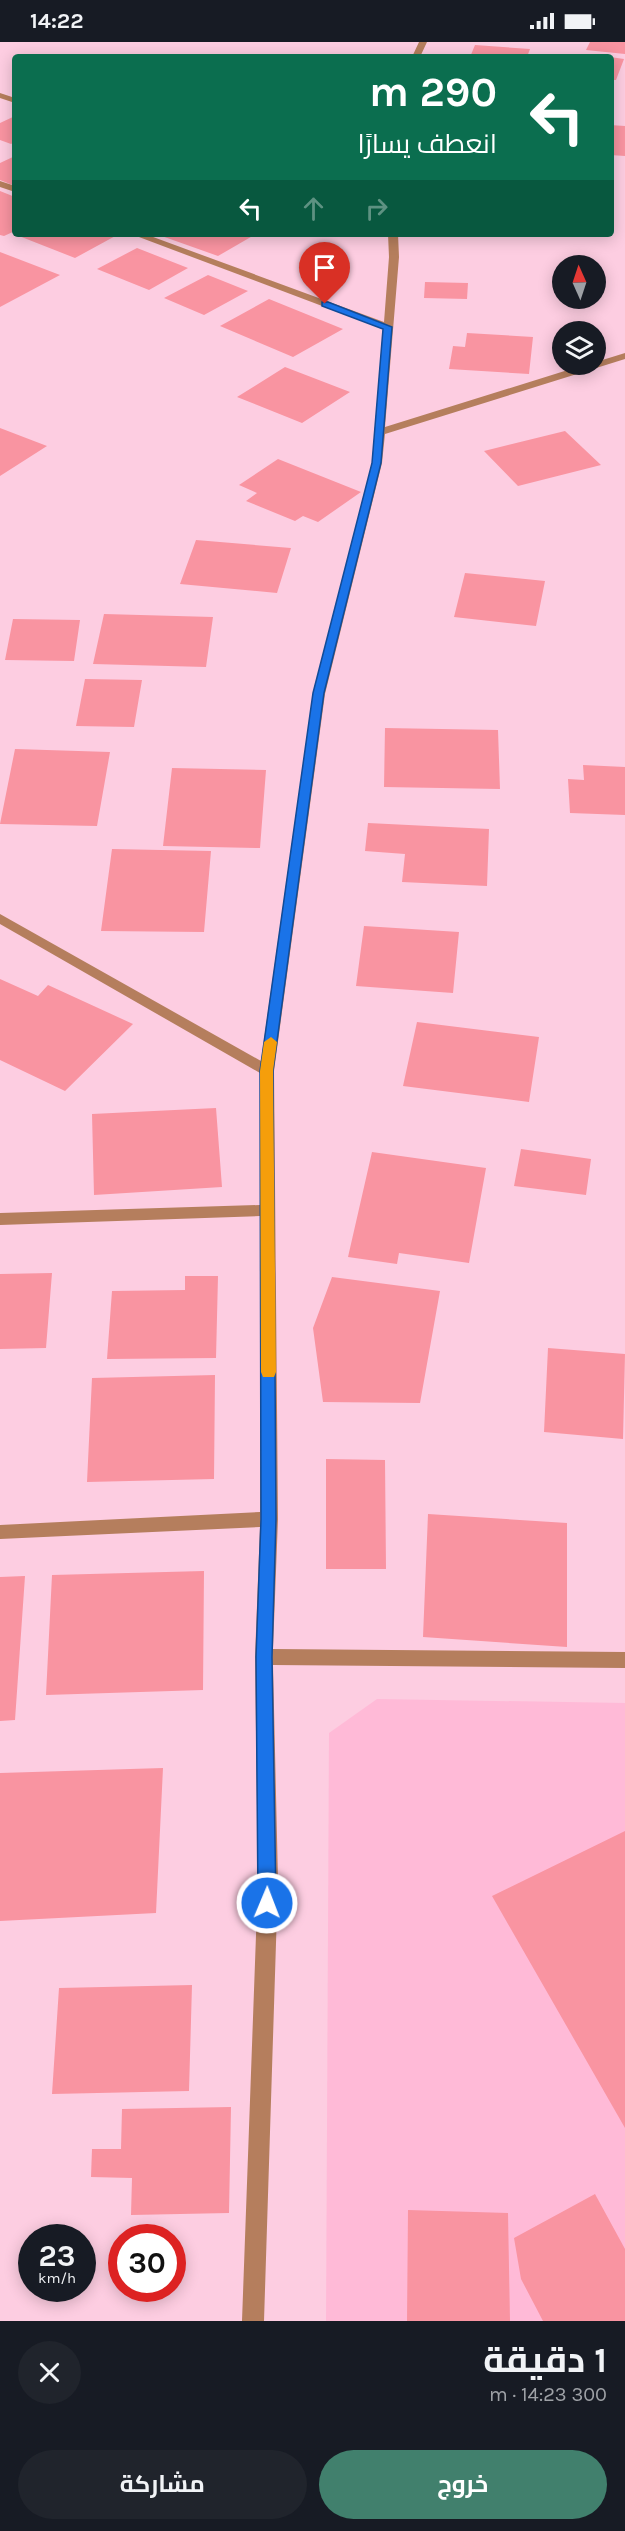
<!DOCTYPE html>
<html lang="ar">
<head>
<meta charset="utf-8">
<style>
	:root { --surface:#171b24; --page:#20242c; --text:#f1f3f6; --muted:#9ea1a6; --accent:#41806d }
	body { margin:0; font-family:Karla,Cairo,sans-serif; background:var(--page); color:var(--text); direction:rtl; height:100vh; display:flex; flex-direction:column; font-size:22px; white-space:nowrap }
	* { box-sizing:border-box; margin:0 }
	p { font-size:20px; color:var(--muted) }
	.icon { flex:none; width:33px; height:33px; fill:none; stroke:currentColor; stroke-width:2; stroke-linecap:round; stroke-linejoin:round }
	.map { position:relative; height:2279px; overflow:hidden; direction:ltr }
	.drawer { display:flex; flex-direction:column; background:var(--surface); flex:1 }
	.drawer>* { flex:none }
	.guide { position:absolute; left:12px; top:12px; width:602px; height:183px; border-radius:6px; box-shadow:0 3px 15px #0003; direction:rtl; background:#0b6e4f; color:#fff; overflow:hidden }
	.needle { width:39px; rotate:357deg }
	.fabs { position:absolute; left:552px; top:213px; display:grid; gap:12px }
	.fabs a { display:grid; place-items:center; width:54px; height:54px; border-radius:50%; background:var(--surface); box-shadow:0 3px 15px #0003; font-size:30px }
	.speed { position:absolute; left:18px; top:2182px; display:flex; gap:12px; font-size:30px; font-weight:700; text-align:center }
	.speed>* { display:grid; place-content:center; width:78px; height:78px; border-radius:50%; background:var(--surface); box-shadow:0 3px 15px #0003; line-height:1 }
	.speed small { font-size:15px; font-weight:400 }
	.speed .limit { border:9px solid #d22; background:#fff; color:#111 }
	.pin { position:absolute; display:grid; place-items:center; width:51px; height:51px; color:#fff; margin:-62px -26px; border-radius:50% 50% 50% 0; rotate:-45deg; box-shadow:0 0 6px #0007 }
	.pin .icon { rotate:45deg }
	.me { position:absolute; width:66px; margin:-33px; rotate:1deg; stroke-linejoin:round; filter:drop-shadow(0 0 4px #0008) }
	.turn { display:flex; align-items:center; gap:21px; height:126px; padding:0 18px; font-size:27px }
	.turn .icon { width:78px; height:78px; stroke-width:2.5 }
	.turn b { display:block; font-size:42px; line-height:51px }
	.lanes { display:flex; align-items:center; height:57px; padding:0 18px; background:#0003; justify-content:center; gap:30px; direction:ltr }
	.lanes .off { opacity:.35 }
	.round { display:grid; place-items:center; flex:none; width:63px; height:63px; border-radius:32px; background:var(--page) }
	.head { display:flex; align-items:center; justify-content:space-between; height:102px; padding:0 18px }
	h1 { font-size:36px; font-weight:700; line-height:45px }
	.cta { display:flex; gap:12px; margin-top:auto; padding:12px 18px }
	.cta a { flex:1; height:69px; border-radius:36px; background:var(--accent); color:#fff; font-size:24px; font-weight:700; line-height:69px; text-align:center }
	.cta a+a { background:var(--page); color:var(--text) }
	.status { display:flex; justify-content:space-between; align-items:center; height:42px; padding:0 30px; background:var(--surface); direction:ltr }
	.status svg { height:16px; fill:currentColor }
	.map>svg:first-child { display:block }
	.built { fill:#ffbad7 }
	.building { fill:#f994a1 }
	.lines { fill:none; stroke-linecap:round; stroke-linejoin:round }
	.minor { fill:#b57e5d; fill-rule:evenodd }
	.route { fill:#1a73e8; stroke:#114b97; stroke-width:1.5 }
	.slow { fill:#f59e0b }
</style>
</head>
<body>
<div class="status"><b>14:22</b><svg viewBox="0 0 49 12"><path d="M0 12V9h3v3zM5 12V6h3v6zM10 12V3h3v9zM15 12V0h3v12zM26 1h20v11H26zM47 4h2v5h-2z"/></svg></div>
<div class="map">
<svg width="625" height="2279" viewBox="0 0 625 2279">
	<rect width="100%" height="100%" fill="#fdcde1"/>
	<path class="built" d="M377 1657 625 1661V2279H326L329 1691Z"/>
	<path class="building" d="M590 0H625V12L586 8Z
		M475 3 530 7 527 15H470Z
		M610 15 624 17 616 38H610Z
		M15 74V100L11 102 0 98V81Z
		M610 83 625 84V114L610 113Z
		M15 114V144L0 138V121Z
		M0 149 15 155V189L4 194 0 193Z
		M23 192H119L75 216 19 194Z
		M156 192H256L218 214Z
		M137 206 188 226 149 248 97 227Z
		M0 210 60 233 0 265Z
		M208 233 248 249 204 273 164 256Z
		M425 240 468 241 467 257 424 256Z
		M269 257 343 287 293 315 220 284Z
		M467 291 533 295 529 332 449 327 453 304 465 305Z
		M285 325 350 350 302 381 237 355Z
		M0 386 47 404 0 434Z
		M565 389 601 423 518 444 484 409Z
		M278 417 361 450 318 480 303 474 295 479 246 459 257 451 239 443Z
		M196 498 291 506 277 551 180 542Z
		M465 531 545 539 536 584 454 575Z
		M104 572 213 575 206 625 93 622Z
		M13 577 80 578 74 619 5 618Z
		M85 637 142 638 134 685 76 684Z
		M385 686 498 688 500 747 384 745Z
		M15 707 110 710 97 784 0 782Z
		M583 723 625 725V773L570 771 568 737 584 738Z
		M172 726 266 728 260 806 163 804Z
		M368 781 489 787 487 844 402 840 405 812 365 809Z
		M112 807 211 809 204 890 101 889Z
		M364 884 459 890 453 951 356 944Z
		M0 937 38 954 48 943 133 982 65 1049 0 1018Z
		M417 980 539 995 529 1060 403 1044Z
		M216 1066 222 1145 94 1153 92 1072Z
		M521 1107 591 1117 586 1153 514 1144Z
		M372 1110 486 1126 469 1221 399 1211 397 1222 348 1215Z
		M52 1231 46 1306 0 1307V1232Z
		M185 1234H218L216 1316 107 1317 112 1249 185 1248Z
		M332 1235 440 1249 420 1361 323 1360 313 1286Z
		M548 1306 625 1312 623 1397 544 1390Z
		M215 1333 214 1437 87 1440 92 1336Z
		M326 1417 385 1418 386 1527H326Z
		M428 1472 567 1481V1605L423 1595Z
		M204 1529 203 1648 46 1653 52 1533Z
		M25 1534 15 1678 0 1679V1535Z
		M163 1726 156 1871 0 1879V1731Z
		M625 1789V2086L492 1854Z
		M192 1943 189 2049 52 2052 59 1946Z
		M231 2065 229 2171 131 2173 132 2136 91 2135 92 2107H121L122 2067Z
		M595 2152 625 2207V2279H543L521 2237 514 2196Z
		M408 2168 508 2171 510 2279H407Z"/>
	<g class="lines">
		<path class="minor" d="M419 0H427L420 15H412Z
			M0 51 15 56V61L0 56Z
			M0 139 15 144V150L0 145Z
			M131 192H145L384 280 389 215 388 192H398L399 215 385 385 587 322H596V320L625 311V317L385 392 382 421 325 652 274 1029 278 1477 273 1607 625 1610V1626L273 1623 278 1838 264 2279H242L258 1838 255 1615 260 1485 0 1497V1483L260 1470V1174L0 1183V1171L260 1163V1031L0 882V872L261 1019 313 652 372 421 383 287Z"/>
	</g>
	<path class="route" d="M322 260H328L392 285 381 421 324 651 273 1029 276 1477 272 1615 276 1861 274 1867 267 1869 261 1867 258 1861 256 1615 261 1477 260 1029 313 651 372 421 383 287 322 264Z"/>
	<path class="slow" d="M271 995 277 1000 273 1029 276 1330 274 1335H263L261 1330 260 1029 264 1000Z"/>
</svg>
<div class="fabs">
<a><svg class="needle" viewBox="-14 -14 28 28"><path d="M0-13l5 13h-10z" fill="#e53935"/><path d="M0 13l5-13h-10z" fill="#9ea1a6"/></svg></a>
<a><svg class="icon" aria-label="layers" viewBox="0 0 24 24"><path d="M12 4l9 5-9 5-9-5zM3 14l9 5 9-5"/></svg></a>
</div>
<div class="speed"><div>23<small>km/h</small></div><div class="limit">30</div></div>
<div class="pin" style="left:325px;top:262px;background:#d93025"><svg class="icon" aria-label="arrive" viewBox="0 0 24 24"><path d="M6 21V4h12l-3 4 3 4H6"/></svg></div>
<svg class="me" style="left:267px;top:1861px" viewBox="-20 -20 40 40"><circle r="17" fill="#1a73e8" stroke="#fff" stroke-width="3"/><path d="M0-11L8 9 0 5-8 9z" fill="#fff"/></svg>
<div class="guide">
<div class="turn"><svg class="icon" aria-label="left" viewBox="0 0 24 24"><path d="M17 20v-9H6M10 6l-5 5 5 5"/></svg><div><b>290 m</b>انعطف يسارًا</div></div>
<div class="lanes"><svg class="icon" aria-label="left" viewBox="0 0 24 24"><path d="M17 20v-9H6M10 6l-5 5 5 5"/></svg><svg class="icon off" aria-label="ahead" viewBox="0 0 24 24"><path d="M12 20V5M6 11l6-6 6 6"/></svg><svg class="icon off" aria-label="right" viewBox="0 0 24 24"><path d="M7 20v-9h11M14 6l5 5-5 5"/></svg></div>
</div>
</div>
<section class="drawer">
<div class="head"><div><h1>1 دقيقة</h1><p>300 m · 14:23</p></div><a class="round"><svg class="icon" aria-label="close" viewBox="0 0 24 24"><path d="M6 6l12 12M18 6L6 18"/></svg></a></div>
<div class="cta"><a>خروج</a><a>مشاركة</a></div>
</section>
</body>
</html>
